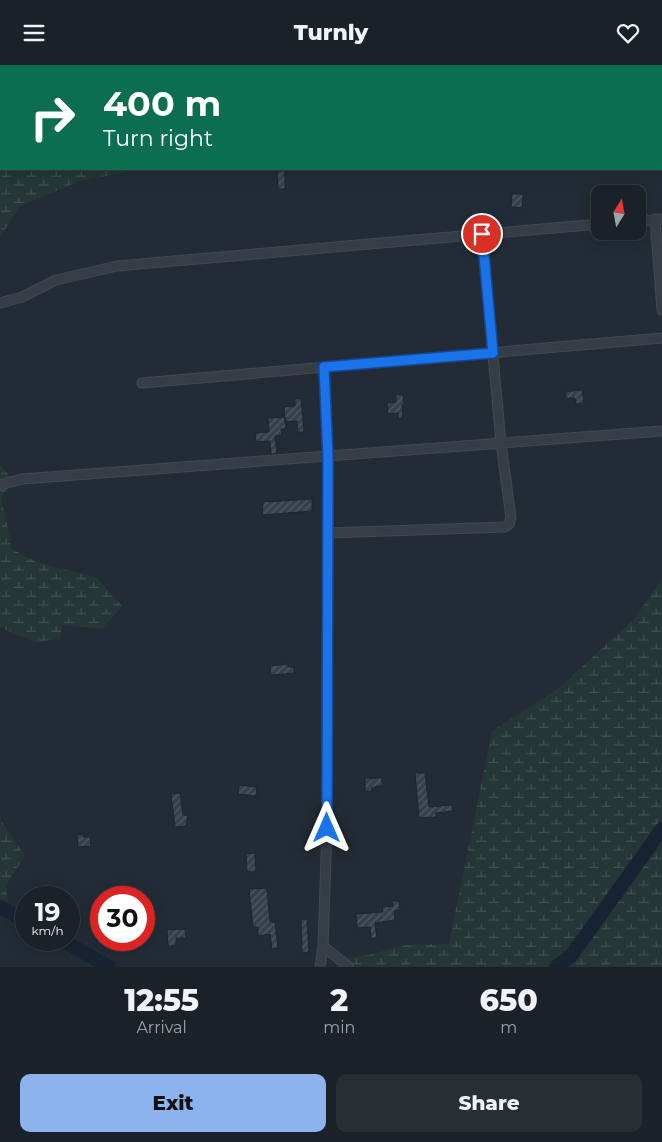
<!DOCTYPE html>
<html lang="en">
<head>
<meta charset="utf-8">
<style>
	:root { --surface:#1a2128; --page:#272e34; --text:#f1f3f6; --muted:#9fa3a8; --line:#383e45; --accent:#8cb3ed }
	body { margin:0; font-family:Montserrat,sans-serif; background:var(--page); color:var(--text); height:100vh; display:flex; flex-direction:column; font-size:19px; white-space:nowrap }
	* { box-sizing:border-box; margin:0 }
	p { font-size:16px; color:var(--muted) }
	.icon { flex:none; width:28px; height:28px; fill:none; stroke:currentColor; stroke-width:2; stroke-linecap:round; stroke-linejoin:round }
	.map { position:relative; height:902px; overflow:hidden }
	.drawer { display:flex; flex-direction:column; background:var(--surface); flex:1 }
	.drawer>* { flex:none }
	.guide { position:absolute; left:0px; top:0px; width:662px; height:105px; box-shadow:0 2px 12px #0003,0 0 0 1px var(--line); background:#0b6e4f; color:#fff; overflow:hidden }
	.needle { width:32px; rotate:11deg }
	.controls { position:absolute; left:591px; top:120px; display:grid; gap:10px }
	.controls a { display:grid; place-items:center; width:55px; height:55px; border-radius:10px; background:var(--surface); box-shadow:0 2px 12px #0003,0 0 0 1px var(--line); font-size:25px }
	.speed { position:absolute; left:15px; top:821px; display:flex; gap:10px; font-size:25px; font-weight:700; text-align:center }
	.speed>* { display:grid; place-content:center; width:65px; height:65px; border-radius:50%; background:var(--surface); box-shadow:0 2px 12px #0003,0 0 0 1px var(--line); line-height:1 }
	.speed small { font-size:12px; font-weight:400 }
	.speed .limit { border:8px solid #d22; background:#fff; color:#111 }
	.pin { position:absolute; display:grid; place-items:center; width:42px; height:42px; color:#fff; margin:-21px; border:2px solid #fff; border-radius:50%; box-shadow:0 1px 5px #0007 }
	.me { position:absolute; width:55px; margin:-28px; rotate:0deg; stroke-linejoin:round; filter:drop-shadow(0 0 4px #0008) }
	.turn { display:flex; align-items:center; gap:18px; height:105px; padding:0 20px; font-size:22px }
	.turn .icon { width:65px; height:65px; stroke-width:2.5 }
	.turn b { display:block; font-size:35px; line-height:42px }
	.eta { display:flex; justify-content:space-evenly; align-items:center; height:85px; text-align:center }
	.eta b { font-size:30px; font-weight:800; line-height:35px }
	.action { display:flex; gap:10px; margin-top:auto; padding:10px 20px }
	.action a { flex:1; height:58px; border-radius:10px; background:var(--accent); color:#111; font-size:20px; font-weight:800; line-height:58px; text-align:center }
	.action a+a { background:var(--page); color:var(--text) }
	header { display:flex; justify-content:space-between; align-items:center; height:65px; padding:0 20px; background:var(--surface); font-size:22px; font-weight:800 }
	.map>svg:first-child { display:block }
	.wetland { fill:url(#wetland-marsh) }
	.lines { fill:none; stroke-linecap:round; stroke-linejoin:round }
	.river { stroke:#172333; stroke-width:14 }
	.building { fill:url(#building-hatch); stroke:#1d242e }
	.street-casing { stroke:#424953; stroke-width:11 }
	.street { stroke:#363d47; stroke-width:9 }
	.route-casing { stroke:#114b97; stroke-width:12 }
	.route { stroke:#1a73e8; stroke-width:9 }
</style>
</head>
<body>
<header><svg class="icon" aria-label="menu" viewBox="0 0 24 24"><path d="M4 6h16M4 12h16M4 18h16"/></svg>Turnly<svg class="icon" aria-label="heart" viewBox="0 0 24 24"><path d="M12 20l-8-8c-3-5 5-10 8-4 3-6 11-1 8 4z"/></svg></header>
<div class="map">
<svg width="662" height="902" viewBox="0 0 662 902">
	<defs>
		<pattern id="wetland-marsh" width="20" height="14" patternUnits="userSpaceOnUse" patternTransform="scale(1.25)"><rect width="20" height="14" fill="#253637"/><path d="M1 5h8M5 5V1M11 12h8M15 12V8" fill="none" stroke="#425152"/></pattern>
		<pattern id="building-hatch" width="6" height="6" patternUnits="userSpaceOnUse" patternTransform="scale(1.25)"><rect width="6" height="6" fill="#35404d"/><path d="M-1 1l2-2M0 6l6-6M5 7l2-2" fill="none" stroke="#505a65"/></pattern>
	</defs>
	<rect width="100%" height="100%" fill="#232c36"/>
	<path class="wetland" d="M0 0H662V89L661 1H1V104H142L80 116 20 141 0 172Z
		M0 399 13 416 1 432 12 484 37 497 97 513 122 541 102 564 62 560 60 574 34 577 0 562Z
		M662 514V902H338L341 894 368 890 406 880 449 879 492 666 559 623 635 553Z
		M0 754 25 791 5 822 8 836 0 841Z"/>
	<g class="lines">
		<path class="river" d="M0 842 26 856
			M62 875 109 902
			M556 902 571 891 662 764"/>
	</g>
	<path class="building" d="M277 106H285V124H278Z
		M512 129H523L522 143 511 142Z
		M582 325 584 338 576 339 575 333H566L565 327Z
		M403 329 404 339 402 340 403 353 399 354 398 348 388 349 387 338 396 337V330Z
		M301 333 304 367H298L297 356 285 357 284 342 295 341V334Z
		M285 352 286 364H281L282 370 275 371 277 389H271L270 376 256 377 255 368 269 367 268 353Z
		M312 434V446L262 450 263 437Z
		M288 599V602H294V608L271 610 270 601Z
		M415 708H425L429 742 452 740 453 746 436 748V752L419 753Z
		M381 712 383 720 371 723 372 726H365V713H371V714Z
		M239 720 257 722 256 731 238 729Z
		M180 728 183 750 188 751 186 761 175 762 171 729Z
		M83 769V772H90L91 781 78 782 77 770Z
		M255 788 256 806 247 807 246 789Z
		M267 823 270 857H275L278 883 272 884 270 869 258 871V862H253L249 824Z
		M392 836H399L400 845 394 846 395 855 375 858 377 873H371L370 862 357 863 356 849 383 847 382 842 393 841Z
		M301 854H307L309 887 302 888Z
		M185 864 186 873H176V881H168L167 865Z"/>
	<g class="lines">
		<g class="street-casing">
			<path id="street" d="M655 154 662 245
				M638 156 662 154
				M0 238 22 232 56 215 117 201 600 159
				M142 318 662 273
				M0 420 22 414 662 366
				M328 468 505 462 509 459 511 453 501 378 482 169
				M323 881 349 902
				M320 902 323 881 327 763 328 391 324 302"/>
		</g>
		<use href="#street" class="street"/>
	</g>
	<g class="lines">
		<g class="route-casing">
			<path id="route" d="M327 763 328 392 324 302 493 288 482 169"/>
		</g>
		<use href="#route" class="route"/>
	</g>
</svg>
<div class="controls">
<a><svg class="needle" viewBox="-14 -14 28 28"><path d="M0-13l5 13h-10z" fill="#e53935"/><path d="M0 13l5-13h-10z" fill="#9fa3a8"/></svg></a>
</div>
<div class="speed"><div>19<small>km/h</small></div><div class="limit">30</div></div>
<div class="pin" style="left:482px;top:169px;background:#d93025"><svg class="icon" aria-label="arrive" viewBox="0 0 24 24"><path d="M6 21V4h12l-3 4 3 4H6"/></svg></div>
<svg class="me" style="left:327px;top:763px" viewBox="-20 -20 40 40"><path d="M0-17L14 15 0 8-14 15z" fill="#1a73e8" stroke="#fff" stroke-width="4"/></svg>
<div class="guide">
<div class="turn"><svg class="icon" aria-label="right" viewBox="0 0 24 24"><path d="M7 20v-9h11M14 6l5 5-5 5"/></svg><div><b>400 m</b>Turn right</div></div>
</div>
</div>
<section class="drawer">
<div class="eta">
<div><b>12:55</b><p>Arrival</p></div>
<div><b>2</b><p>min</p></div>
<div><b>650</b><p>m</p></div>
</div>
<div class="action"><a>Exit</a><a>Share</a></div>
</section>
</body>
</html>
